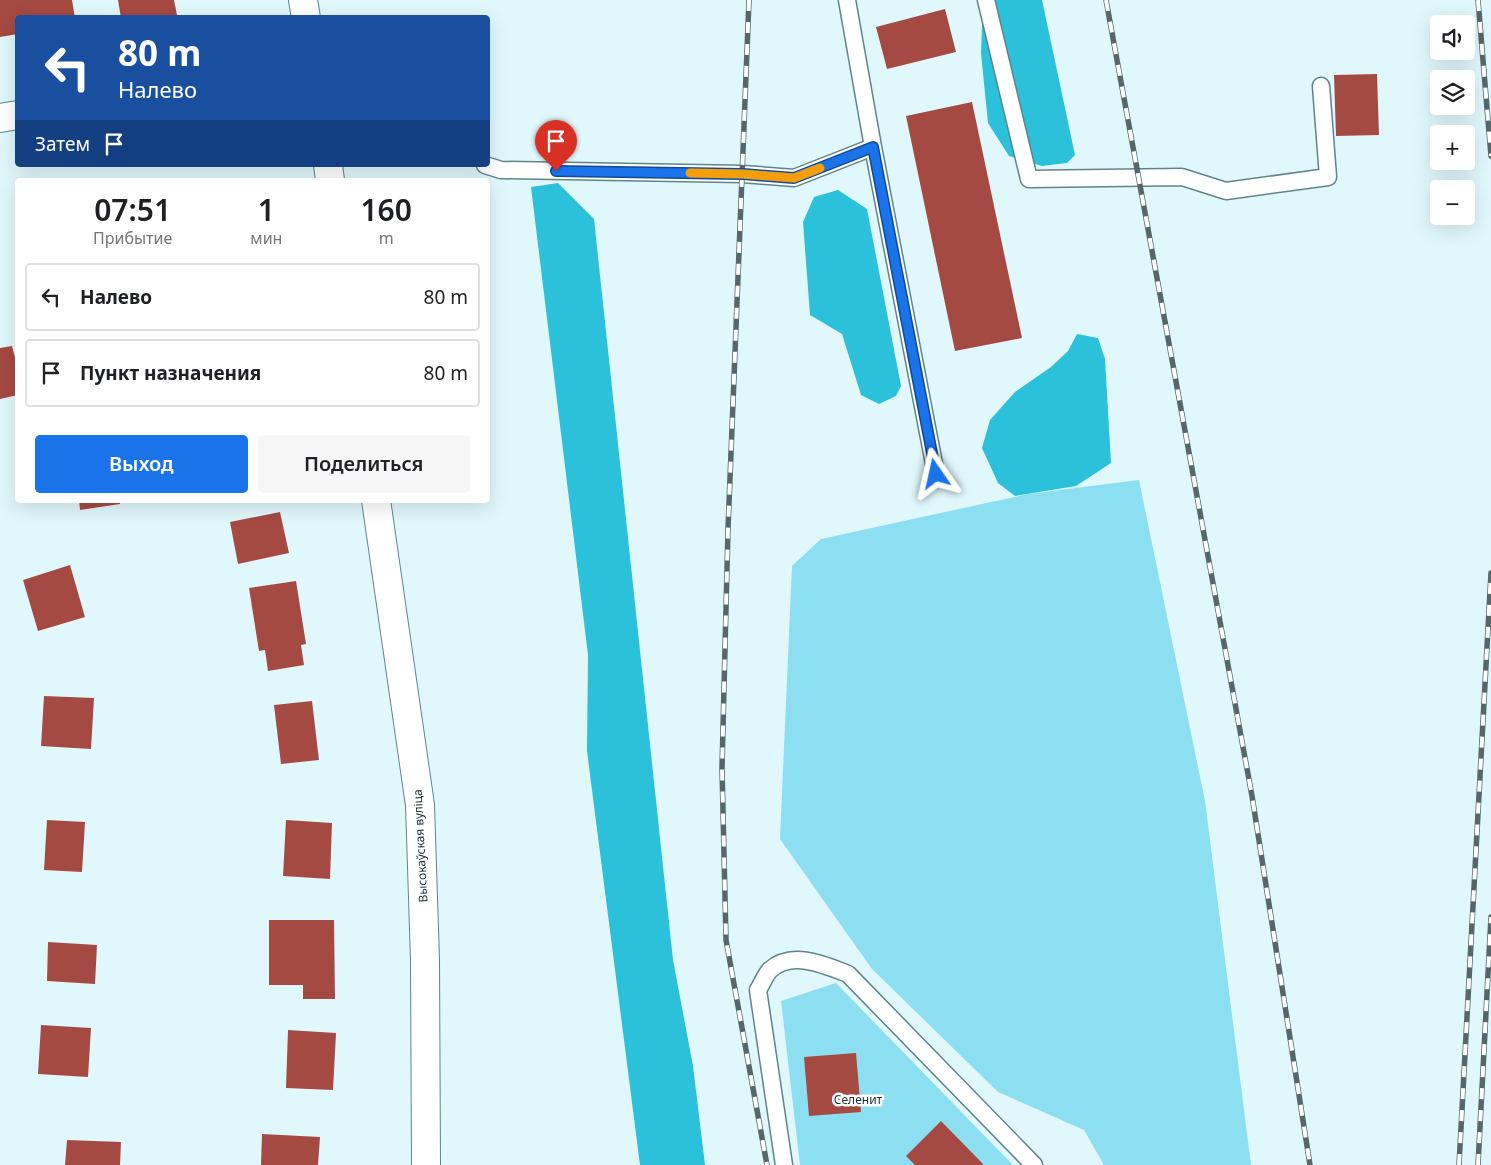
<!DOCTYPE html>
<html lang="ru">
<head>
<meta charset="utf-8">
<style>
	:root { --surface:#fff; --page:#f6f6f6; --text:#202124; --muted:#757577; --line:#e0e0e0; --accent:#1a73e8 }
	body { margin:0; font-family:"Noto Sans",sans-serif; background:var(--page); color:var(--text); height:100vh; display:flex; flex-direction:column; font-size:19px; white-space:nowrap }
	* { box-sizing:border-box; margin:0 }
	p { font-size:16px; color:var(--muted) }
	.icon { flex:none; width:28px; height:28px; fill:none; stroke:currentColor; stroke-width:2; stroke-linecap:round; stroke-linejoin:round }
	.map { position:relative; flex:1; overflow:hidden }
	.drawer { position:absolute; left:15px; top:178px; width:475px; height:325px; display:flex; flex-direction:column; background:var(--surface); border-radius:5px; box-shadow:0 5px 20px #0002 }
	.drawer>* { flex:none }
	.hud { position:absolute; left:15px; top:15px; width:475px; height:152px; border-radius:5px; box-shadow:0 5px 20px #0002; background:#1a4fa0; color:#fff; overflow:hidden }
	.fabs { position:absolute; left:1430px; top:15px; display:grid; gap:10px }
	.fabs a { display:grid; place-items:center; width:45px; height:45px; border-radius:5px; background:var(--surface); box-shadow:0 5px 20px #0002; font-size:25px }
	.pin { position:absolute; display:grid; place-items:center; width:42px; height:42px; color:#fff; margin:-51px -21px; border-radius:50% 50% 50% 0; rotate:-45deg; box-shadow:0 0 5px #0007 }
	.pin .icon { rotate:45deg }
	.me { position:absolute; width:55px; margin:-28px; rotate:349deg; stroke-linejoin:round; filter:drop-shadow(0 0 4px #0008) }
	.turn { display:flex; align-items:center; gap:18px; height:105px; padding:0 20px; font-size:22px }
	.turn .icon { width:65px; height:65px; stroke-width:2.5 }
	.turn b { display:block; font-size:35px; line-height:42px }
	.then { display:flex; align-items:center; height:48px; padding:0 20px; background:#0003; gap:10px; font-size:19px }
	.eta { display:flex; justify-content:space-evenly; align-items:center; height:85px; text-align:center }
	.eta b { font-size:30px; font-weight:600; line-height:35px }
	.button { display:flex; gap:10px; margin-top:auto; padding:10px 20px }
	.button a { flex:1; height:58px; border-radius:5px; background:var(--accent); color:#fff; font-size:20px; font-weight:600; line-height:58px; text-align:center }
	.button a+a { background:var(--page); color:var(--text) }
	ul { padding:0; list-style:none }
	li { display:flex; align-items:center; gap:15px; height:68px; margin:0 10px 8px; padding:0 10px; border:2px solid var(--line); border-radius:5px }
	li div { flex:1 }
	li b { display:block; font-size:19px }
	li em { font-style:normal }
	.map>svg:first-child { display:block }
	.green { fill:#8cdff1 }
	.forest { fill:#2bc1db }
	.building { fill:#a54a42 }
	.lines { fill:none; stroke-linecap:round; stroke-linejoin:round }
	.lane-casing { stroke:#60848c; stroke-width:19 }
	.street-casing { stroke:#60848c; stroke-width:30 }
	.lane { stroke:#fff; stroke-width:16 }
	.street { stroke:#fff; stroke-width:28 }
	.rail-casing { stroke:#56676b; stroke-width:5.5 }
	.rail { stroke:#fff; stroke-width:4; stroke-dasharray:11; stroke-linecap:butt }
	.route-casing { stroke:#114b97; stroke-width:12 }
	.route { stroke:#1a73e8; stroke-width:9 }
	.slow { stroke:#f59e0b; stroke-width:9 }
	.labels { text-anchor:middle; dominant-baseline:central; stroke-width:5; stroke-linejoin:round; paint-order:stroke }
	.street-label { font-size:12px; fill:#1b2a2e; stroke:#fff }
	.park-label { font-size:12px; fill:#1a3237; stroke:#fff }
</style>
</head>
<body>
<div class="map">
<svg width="1491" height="1165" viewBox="0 0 1491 1165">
	<rect width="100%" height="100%" fill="#e0f7fc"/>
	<path class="green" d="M1139 480 1205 801 1251 1165H1104L1084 1130 998 1092 872 969 780 839 792 566 821 539 1028 494Z
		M836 983 1013 1165H800L781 1001Z"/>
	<path class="forest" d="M983 0H1042L1075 155 1067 163 1042 166 1009 156 988 123 981 53Z
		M558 183 594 219 673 960 693 1066 705 1165H640L587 751 588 655 531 187Z
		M838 190 867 209 901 386 896 396 879 404 861 395 842 334 810 315 803 222 814 197Z
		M1077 334 1098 338 1105 359 1111 463 1076 486 1015 496 998 483 982 448 990 420 1015 392 1051 367 1068 351Z"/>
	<path class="building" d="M0 0H72L75 18H18V34L0 37Z
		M118 0H174L177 15 160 18H121Z
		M945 9 956 52 887 69 876 27Z
		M1377 74 1379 135 1336 136 1334 75Z
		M972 102 1022 338 955 351 906 116Z
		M12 346 18 369V395L0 399V348Z
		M79 500H120V504L80 510Z
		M280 512 289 553 238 564 230 522Z
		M70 565 85 617 38 631 23 580Z
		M296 581 306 644 301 645 304 665 268 671 265 650 259 651 249 588Z
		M44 696 94 698 91 749 41 746Z
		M312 701 319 760 281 764 274 705Z
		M47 820 85 822 82 872 44 870Z
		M286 820 332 823 330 879 283 876Z
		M269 920H334L335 999H303V985H269Z
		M48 942 97 945 95 984 47 981Z
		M41 1025 91 1028 88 1077 38 1074Z
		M288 1030 336 1033 333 1090 286 1088Z
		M856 1053 861 1112 809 1116 804 1057Z
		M941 1121 983 1164 982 1165H915L906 1156Z
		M262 1134 320 1137 318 1165H261Z
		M67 1140 121 1142 120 1165H65Z"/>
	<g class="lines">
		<g class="lane-casing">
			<path id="lane" d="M847 0 873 147 936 474
				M986 0 1029 179 1182 177 1226 191 1328 177 1321 86
				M485 165 501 170 743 174 794 178 873 147
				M784 1165 758 990C762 984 765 975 770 970 792 950 825 965 848 974L1034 1165"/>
		</g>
		<g class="street-casing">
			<path id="street" d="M303 0 306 18
				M0 118 18 115
				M328 165 330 180
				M376 500 420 805 425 960 426 1165"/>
		</g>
		<use href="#lane" class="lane"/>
		<use href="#street" class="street"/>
		<g class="rail-casing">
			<path id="rail" d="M749 0 728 529 722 768 726 940 767 1165
				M1106 0 1252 796 1310 1165
				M1478 0 1491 156
				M1459 1165 1491 573
				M1478 1165 1491 917"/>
		</g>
		<use href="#rail" class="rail"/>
	</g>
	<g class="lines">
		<g class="route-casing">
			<path id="route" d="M556 171 743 174 794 178 873 147 936 474"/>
		</g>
		<use href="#route" class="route"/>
		<path class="slow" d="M690 173 743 174 794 178 820 168"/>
	</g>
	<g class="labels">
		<g class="street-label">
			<text transform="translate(420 846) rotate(-93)">Высокаўская вуліца</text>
		</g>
		<g class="park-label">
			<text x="858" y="1099">Селенит</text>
		</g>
	</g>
</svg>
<div class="fabs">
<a><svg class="icon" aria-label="sound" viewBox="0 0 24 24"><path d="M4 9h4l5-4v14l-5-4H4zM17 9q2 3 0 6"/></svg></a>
<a><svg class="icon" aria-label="layers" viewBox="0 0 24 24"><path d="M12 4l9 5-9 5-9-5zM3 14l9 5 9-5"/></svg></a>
<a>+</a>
<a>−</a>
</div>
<div class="pin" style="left:556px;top:171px;background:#d93025"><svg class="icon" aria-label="arrive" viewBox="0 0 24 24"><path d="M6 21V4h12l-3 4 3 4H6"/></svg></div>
<svg class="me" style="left:936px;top:474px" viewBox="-20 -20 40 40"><path d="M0-17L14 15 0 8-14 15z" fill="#1a73e8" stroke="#fff" stroke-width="4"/></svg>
<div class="hud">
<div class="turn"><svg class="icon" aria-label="left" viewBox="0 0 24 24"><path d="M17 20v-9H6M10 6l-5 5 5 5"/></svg><div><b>80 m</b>Налево</div></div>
<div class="then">Затем<svg class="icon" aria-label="arrive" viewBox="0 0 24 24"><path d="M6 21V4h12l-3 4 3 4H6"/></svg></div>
</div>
<section class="drawer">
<div class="eta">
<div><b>07:51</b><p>Прибытие</p></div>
<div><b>1</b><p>мин</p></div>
<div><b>160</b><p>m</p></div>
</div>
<ul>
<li><svg class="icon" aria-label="left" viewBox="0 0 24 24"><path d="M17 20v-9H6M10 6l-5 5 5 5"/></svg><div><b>Налево</b></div><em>80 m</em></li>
<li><svg class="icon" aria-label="arrive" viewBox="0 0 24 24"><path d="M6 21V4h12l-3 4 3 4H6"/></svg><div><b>Пункт назначения</b></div><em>80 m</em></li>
</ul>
<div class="button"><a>Выход</a><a>Поделиться</a></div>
</section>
</div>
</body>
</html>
